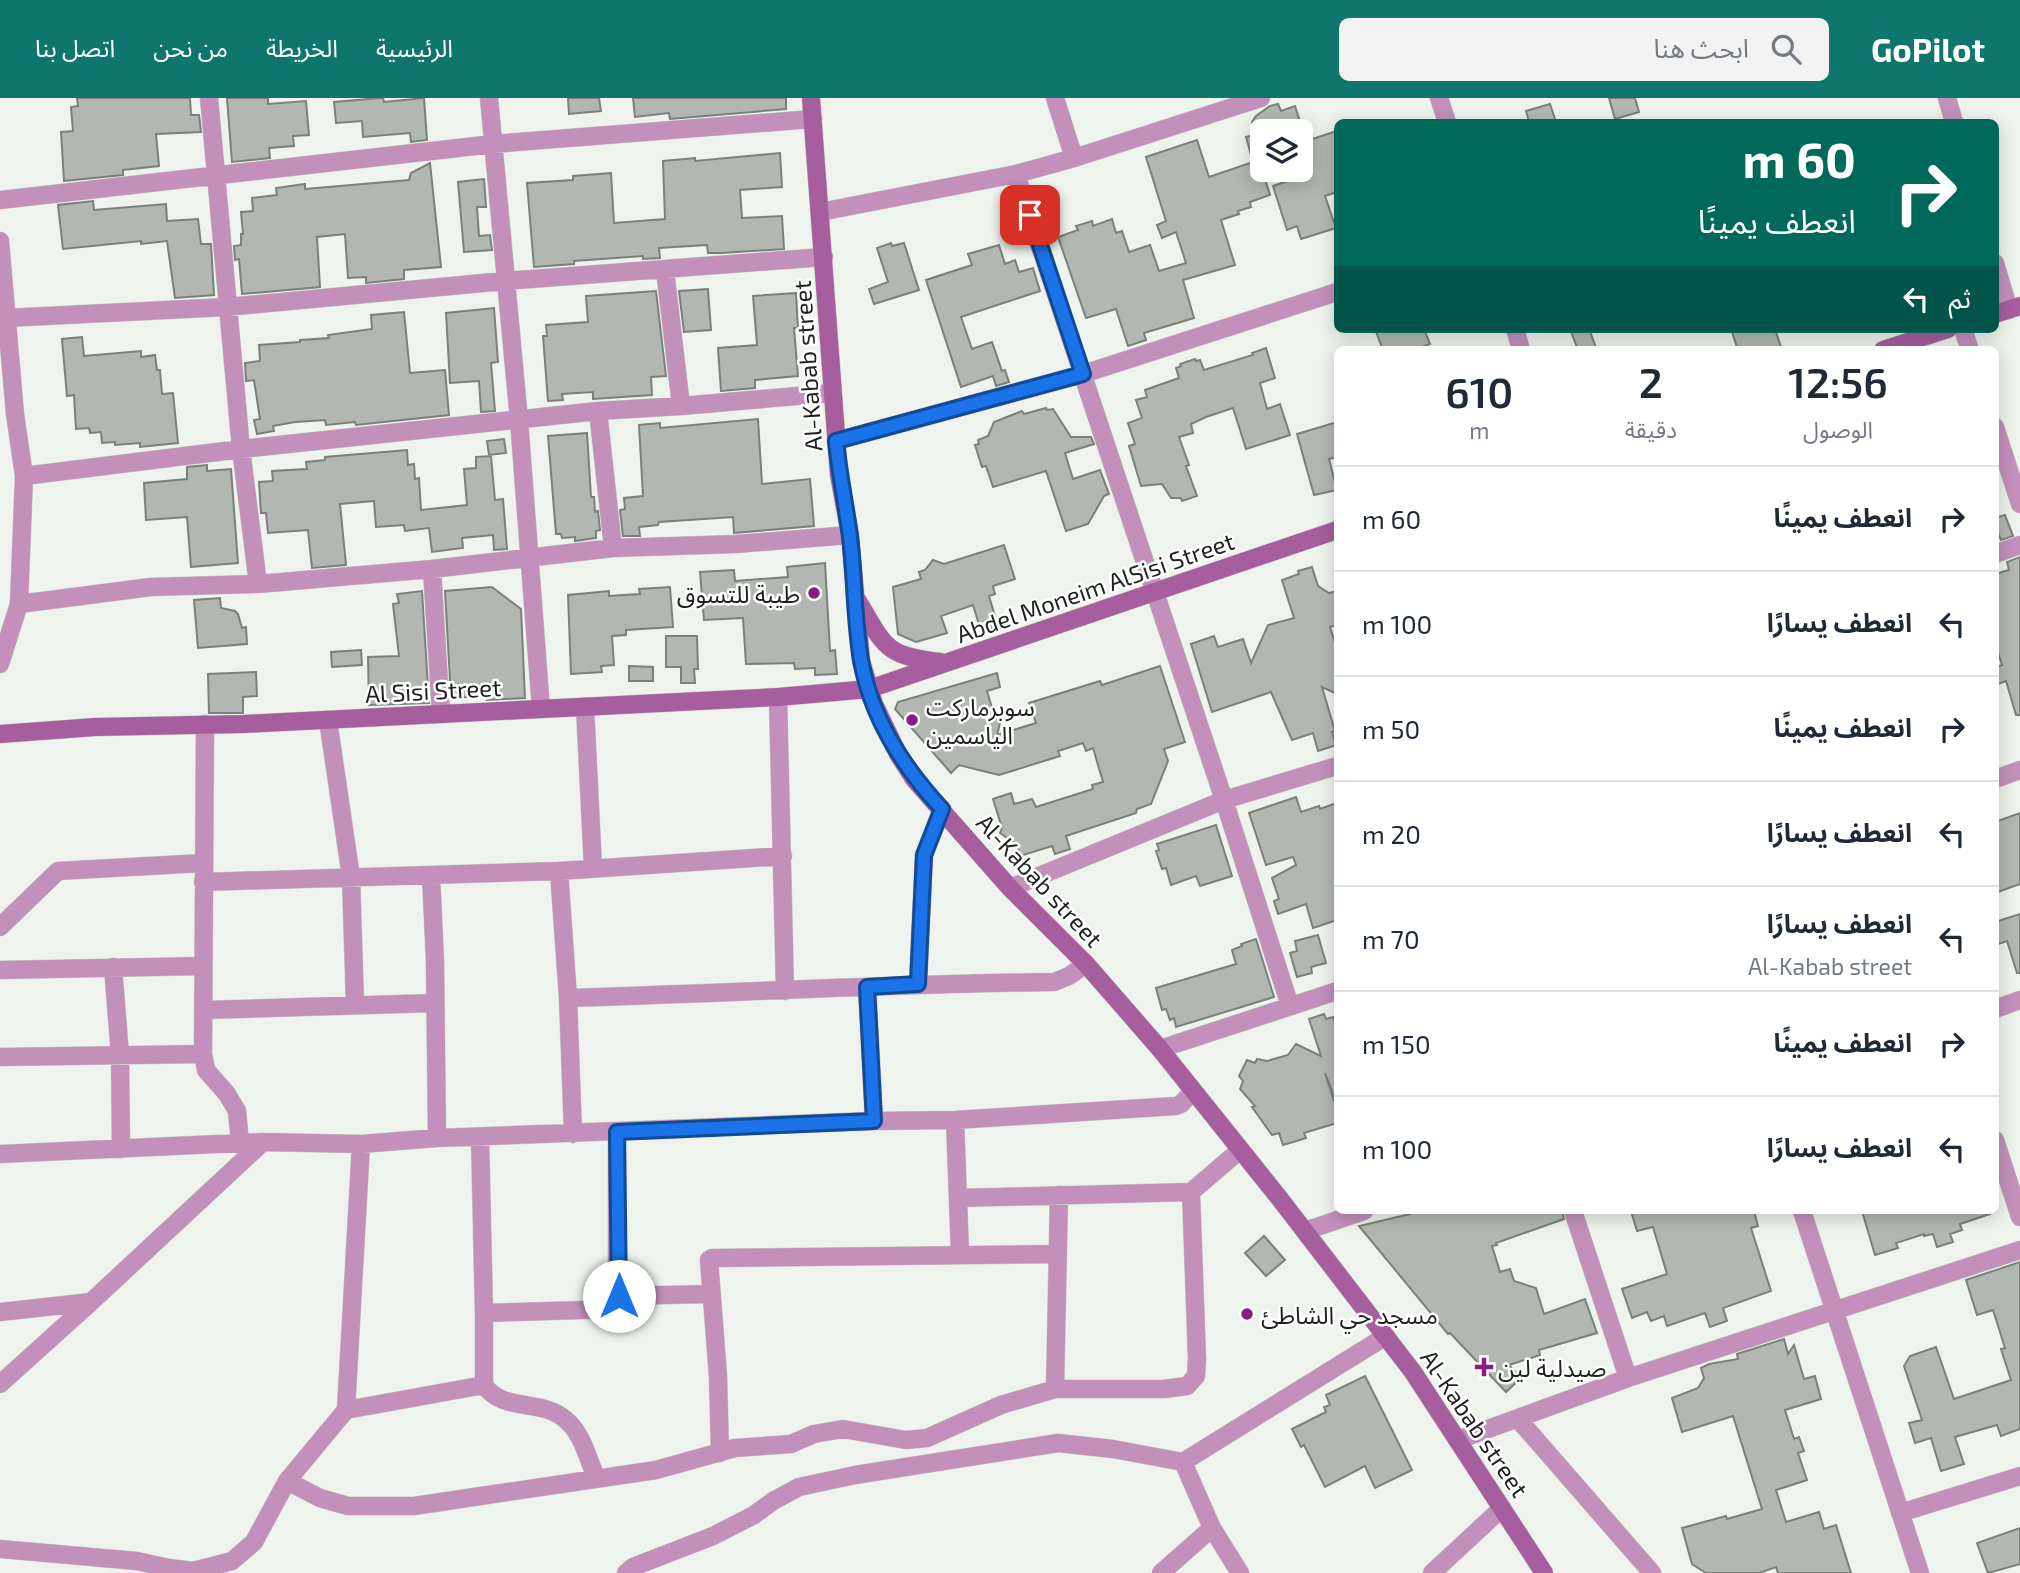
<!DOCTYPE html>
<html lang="ar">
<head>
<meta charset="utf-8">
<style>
	:root { --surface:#fff; --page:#f2f2f3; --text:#1f2937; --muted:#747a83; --line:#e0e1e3; --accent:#0f766e }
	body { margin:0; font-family:"Exo 2","Noto Sans Arabic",sans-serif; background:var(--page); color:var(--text); direction:rtl; height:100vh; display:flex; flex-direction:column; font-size:26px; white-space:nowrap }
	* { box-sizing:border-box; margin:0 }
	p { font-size:23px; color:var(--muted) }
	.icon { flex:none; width:38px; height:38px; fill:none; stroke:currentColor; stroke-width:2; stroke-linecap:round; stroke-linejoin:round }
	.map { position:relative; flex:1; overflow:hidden; direction:ltr }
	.drawer { position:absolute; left:1334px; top:248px; width:665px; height:868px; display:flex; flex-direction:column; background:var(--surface); border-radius:10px; box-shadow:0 4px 18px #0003; direction:rtl }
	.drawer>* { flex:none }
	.guide { position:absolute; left:1334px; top:21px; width:665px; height:214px; border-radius:10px; box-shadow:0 4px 18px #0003; direction:rtl; background:#00695c; color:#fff; overflow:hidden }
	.buttons { position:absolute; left:1250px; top:21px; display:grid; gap:14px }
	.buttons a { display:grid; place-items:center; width:63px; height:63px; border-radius:10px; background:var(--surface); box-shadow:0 4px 18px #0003; font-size:35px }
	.pin { position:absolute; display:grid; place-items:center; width:60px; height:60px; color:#fff; margin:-30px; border-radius:14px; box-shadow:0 4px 10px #0006 }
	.me { position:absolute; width:77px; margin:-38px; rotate:0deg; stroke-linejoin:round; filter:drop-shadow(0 0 5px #0008) }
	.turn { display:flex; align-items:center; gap:24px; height:147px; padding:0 28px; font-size:32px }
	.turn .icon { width:91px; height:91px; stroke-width:2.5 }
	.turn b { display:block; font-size:49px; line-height:60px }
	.then { display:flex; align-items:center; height:66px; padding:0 28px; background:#0003; gap:14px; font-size:26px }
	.eta { display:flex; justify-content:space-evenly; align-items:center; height:119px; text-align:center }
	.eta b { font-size:42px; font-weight:600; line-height:49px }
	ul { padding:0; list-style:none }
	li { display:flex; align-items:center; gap:21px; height:105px; padding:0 28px; border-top:2px solid var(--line) }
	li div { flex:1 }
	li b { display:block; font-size:26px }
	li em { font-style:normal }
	header { display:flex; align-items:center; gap:42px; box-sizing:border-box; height:98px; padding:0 35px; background:var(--accent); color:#fff }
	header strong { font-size:33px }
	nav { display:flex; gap:38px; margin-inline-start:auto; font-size:24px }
	.search { width:490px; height:63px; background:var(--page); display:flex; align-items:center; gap:18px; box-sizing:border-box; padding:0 24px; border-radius:10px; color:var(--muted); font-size:26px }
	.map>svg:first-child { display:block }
	.building { fill:#b2b8b1; stroke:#7b817a; stroke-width:2 }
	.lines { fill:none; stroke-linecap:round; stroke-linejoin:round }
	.street-casing { stroke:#c9cec8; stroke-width:19 }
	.secondary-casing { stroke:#c9cec8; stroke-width:19 }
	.street { stroke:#c290ba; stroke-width:18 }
	.secondary { stroke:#a75e9e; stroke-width:18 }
	.route-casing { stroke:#114b97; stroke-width:18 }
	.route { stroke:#1a73e8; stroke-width:12 }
	.poi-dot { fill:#891c81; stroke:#fff; stroke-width:2.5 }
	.labels { text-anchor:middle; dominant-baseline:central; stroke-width:5; stroke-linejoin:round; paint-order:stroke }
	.street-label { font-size:24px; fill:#1f211f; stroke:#fff }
	.poi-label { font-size:24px; fill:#1f211f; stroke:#fff; text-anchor:start }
</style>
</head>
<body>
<header>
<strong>GoPilot</strong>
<div class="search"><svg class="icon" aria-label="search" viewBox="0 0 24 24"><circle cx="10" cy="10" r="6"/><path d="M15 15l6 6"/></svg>ابحث هنا</div>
<nav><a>الرئيسية</a><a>الخريطة</a><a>من نحن</a><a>اتصل بنا</a></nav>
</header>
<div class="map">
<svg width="2020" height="1475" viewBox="0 0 2020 1475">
	<rect width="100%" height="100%" fill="#eef4ed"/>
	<path class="building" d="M77 0H190L191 17H199L201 34 156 36 159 68 123 72V77L64 83 61 34 73 33 71 9 78 8Z
		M227 0H268V6L306 3 309 37 293 38 294 48 269 50 270 60 232 64Z
		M380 0H383L384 4 424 0 427 42 411 44 410 35 363 39 362 23 336 25 334 4Z
		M568 0H599L601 13 569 16Z
		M633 0H786V11L670 21 669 15 635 19Z
		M1609 0H1635L1639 14 1615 21Z
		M1278 6 1281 13 1295 8 1303 33H1255L1252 24 1256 18 1270 8Z
		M1550 6 1556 24H1529L1526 13Z
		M1337 33V94L1325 98 1336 130 1301 141 1297 128 1287 132 1273 88 1300 79V45Z
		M1262 35V72L1270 97 1250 104 1251 109 1238 113 1239 116 1221 122 1235 167 1183 182 1194 220 1144 235 1146 242 1128 248 1116 211 1086 220 1058 139 1078 132 1076 128 1092 123 1093 128 1112 121 1116 135 1122 133 1129 154 1150 147 1159 173 1186 165 1176 134 1162 140 1157 127 1166 123 1146 59 1197 42 1209 79 1253 64 1246 39Z
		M780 55 782 89 740 92 742 120 782 118 784 151 721 155H708L707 147 659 150 660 160 643 161V158L574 163V166L534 169 527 85 573 82V78L611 75 614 125 665 121 663 63 695 60V63Z
		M430 65 441 169 404 172V181L366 185V179L348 180 345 136 317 139 320 189 242 196 239 161 235 162 234 148 241 147V136H243L241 114 253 113 252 100 277 97 276 90 305 86V91L409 82 411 75Z
		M484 81 486 109H477L479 138 490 137 492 152 464 154 458 84Z
		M93 103 94 112 166 106 167 123 198 121 201 146H211L214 197 175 200 167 143 141 146V143L63 151 58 107Z
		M891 145 892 148 904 145 919 192 874 206 869 191 888 184 877 150Z
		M999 147 1005 166 1015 162 1019 174 1033 170 1040 193 961 219 972 251 992 244 1002 273 1005 272 1009 284 996 288 993 278 961 289 926 182 972 167 968 156Z
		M708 191 711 232 684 234 679 193Z
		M656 193 666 278 651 279 652 297 593 301V294L562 296 563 302 548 303 543 238H547L546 227 588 224 586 198Z
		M796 195 798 230H794L798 278 755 282V290L721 293 718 250 757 247 753 198Z
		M494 210 498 264 491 265 495 313 481 314 479 283 450 285 446 215Z
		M404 214 410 275 445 272 449 317 356 327 355 324 326 327 325 322 295 324 273 328 274 333 257 336 254 322 260 321 254 282 246 283 245 265 260 263 259 247 300 244V242L329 240 328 237 372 231 371 217Z
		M1375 231H1424L1430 246 1414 252H1383Z
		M1570 231H1589L1597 252H1578Z
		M1731 231H1775L1782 252H1738Z
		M82 239 84 258 141 253V259L155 257 157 272H160L162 296 173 295 178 345 140 349V345L115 347V344L102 345 101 334 90 335 89 330 76 331 74 297 67 298 62 241Z
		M1266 250 1275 280 1260 285 1267 311 1280 306 1290 337 1246 351 1233 310 1206 319 1191 326 1193 335 1179 339 1189 367 1186 368 1197 398 1182 403 1181 400H1171L1162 386 1141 388 1129 348 1135 346 1128 325 1142 320 1136 302 1147 299 1145 292 1179 280 1176 270 1181 268 1180 266 1195 261 1196 263 1200 262 1204 272 1253 257 1252 255Z
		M1046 310 1047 312 1053 311 1071 339H1091L1094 346 1065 355 1073 381 1100 372 1109 396 1104 398 1088 426 1066 433 1046 373 993 389 986 368 982 369 975 347 979 346 978 342 988 338 994 324 1022 313 1024 316Z
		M758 321 762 386 810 381 814 428 734 435 733 419 659 424 658 427 639 429 640 438H623L620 412 625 411 624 400 643 398 639 327 660 325V330Z
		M1337 324V359L1329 361 1337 392 1314 397 1297 336Z
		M587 335 591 399H594L595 414 598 413 600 432 596 433V440L575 443V439L562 440 561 436H556L548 338Z
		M504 341 506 355 489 357 487 343Z
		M407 352 408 367 414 366 415 381 419 380 421 412 467 407 464 371 476 370V359L491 358 495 402 503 401 507 451 494 452 493 437 462 440 463 450 432 454 429 430 405 433 404 427 376 429 374 403 340 406 346 467 312 470 308 432 268 435 266 415H261L259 384 273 383 272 373 307 371 306 364 325 362V359Z
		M207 367V373L231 371 238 465 191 469 187 419 146 422 144 385 187 381V369Z
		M2005 417 2013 438 2001 442 1995 428V420Z
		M1004 447 1015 481 993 488 995 496 989 498 998 528 981 533 973 507 941 518 947 535 916 544 898 536 893 489 921 481 919 474 925 472 933 462 944 466Z
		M2020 459V617H2016L2006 583 1995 587V570L2002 567 1995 545V476L2009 472 2007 464Z
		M825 465 830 553 835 552 837 576 815 577V570L795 571 794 565 746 566 743 520 704 522 700 474 734 472 735 483 788 479 787 469Z
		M1312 469 1318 488 1329 495 1337 493V527L1330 529 1337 551V596L1322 589 1335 633 1332 634 1336 647 1318 653 1313 635 1292 642 1271 594 1212 614 1191 546 1214 538 1218 549 1243 541 1251 565 1268 527 1294 520 1282 482 1299 476 1298 473Z
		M492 489 521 511 525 600 487 602V598L451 600 445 493Z
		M670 489 673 529 626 532V537L612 538 614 567 601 568 602 574 571 576 568 497 609 493V498L640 496 639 491Z
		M422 493 429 605 369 607 368 559 399 558 393 506 399 505 397 496Z
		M220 500 221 510 235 513 238 516 242 530 246 529 247 546 198 550 194 502Z
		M666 538H697L698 571H694L695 585H681V569H666Z
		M361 552 362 567 332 569 331 554Z
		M629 568 653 569V583H629Z
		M1160 568 1185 644 1164 651 1168 663 1151 706 1137 711 1136 715 1066 738 1070 751 1055 756 1052 748 1020 758 1017 747 1000 735 1002 730 993 701 1011 695 1014 706 1032 701 1036 709 1093 691 1092 687 1103 684 1093 650 1086 653 1083 645 1058 653 1060 658 999 677 959 667 951 675 895 611 898 604 997 575 1000 589 987 593 995 620 1001 621 997 637 1036 625 1029 605 1100 583 1102 587Z
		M256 574 257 598 243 599V615H209L208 576Z
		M1296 699 1301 714 1319 708 1320 711 1337 705V822L1313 830 1306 806 1278 816 1274 803 1279 801 1272 780 1296 767 1293 759 1266 767 1249 715Z
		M2020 715V786L1995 795V724Z
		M1216 727 1232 778 1200 788 1196 778 1171 787 1166 770 1162 771 1156 753 1159 752 1157 746Z
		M2020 816V875H2017L2007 843 1995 847V824Z
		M1318 837 1326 865 1311 869 1312 875 1297 879 1290 855 1297 853 1295 843Z
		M1256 841 1274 899 1176 929 1174 920 1170 922 1166 911 1162 912 1156 890 1236 866 1232 852 1242 848 1241 846Z
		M1324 916 1326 921 1333 919 1337 930V997L1334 998 1325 975 1334 1003 1337 1002V1025L1304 1035 1306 1040 1283 1047 1279 1035 1272 1037 1252 1009 1255 1008 1240 991 1243 983 1239 978 1247 962 1255 965 1257 961 1267 963 1288 957 1296 946 1321 958 1309 921Z
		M1409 1113H1562L1564 1121 1496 1145 1497 1147 1492 1148 1500 1174 1510 1171 1514 1183 1536 1190 1544 1216 1585 1201 1597 1235 1539 1252 1540 1257 1509 1267 1521 1280 1506 1294 1450 1235 1448 1236 1359 1128 1410 1116Z
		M1631 1113H1754L1758 1128 1751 1130 1771 1193 1723 1210 1727 1223 1710 1229 1705 1215 1667 1228 1664 1218 1651 1223 1647 1214 1632 1220 1622 1191 1667 1176 1653 1129 1637 1133Z
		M1862 1113H1990V1116L1960 1126 1962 1132 1950 1136 1953 1144 1937 1149 1933 1136 1924 1138V1136L1896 1145 1898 1150 1875 1157Z
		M1264 1138 1285 1162 1266 1178 1245 1155Z
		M2020 1164V1331L2001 1338 1997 1327 1955 1339 1964 1366 1941 1373 1931 1340 1915 1345 1909 1325 1922 1322 1904 1268 1910 1258 1936 1249 1954 1301 2011 1282 2001 1251 2005 1250 1993 1212 1977 1217 1966 1182Z
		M1784 1241 1788 1256 1794 1247 1804 1281 1815 1278 1821 1301 1785 1312 1794 1341 1799 1339 1804 1353 1798 1355 1807 1382 1776 1392 1786 1424 1819 1414 1824 1431 1836 1427 1851 1475H1778L1776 1469 1759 1475H1706L1692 1466 1682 1430 1726 1418 1727 1421 1762 1411 1733 1318 1682 1334 1672 1300 1698 1290 1704 1280 1701 1270 1709 1266 1738 1261 1737 1256Z
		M1365 1278 1412 1372 1375 1390 1365 1368 1325 1389 1304 1347 1301 1349 1292 1331 1326 1314 1324 1309 1330 1307 1326 1297Z
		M2020 1430V1466L1988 1475 1977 1445Z"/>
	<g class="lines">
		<g class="street-casing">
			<path id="street" d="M209 0 241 351 258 486
				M489 0 519 322 541 611
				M1055 0 1074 60
				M1439 0 1447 24
				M1947 0 1954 24
				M1016 76 1224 702 1290 908
				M0 102 493 46 813 21
				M820 114 1016 76 1074 60 1261 0
				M0 143 15 316 24 378 19 506 0 566
				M1995 165 2009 212
				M665 172 681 308
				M5 220 227 209 504 183 824 159
				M1515 231 1521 252
				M1963 231 1970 252
				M598 313 613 450
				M1995 329 2020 406
				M836 343 1083 276 1337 194
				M24 378 241 351 598 313 681 308 832 295
				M1995 456 2020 447
				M432 471 441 616
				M19 506 151 489 258 486 432 471 613 450 736 446 850 437
				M778 599 785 893
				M585 609 593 770
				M328 622 351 779 355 907
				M205 626 203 956 206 972 227 996 237 1013 240 1045
				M1995 681 2020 672
				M559 773 568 900 573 1036
				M431 777 435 864 437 1040
				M203 784 559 773 783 758
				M1010 790 1224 702 1337 668
				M0 829 58 773 203 765
				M113 869 120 957 121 1051
				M0 872 203 868
				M918 885 924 757 942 711
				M867 889 874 1023
				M568 900C730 895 892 886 1054 884L1069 878 1086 866
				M1995 911 2020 902
				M204 912 434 905
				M1160 951 1337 893
				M0 959 203 956
				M955 1022 960 1156
				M480 1039 484 1215V1287C503 1315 542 1300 566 1322 582 1335 588 1361 596 1379
				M1995 1042 2020 1119
				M0 1056 263 1044 361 1046 437 1040 874 1023 955 1022 1176 1008 1181 1006 1193 993
				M958 1100 1191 1094
				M1573 1113 1628 1280
				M1802 1113 1920 1475
				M1305 1133 1364 1113
				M619 1198 710 1196
				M0 1214 91 1204 263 1044
				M484 1215 617 1211V1034
				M0 1286 91 1204
				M1055 1291 1059 1097
				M346 1312 484 1287
				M1518 1321 1652 1475
				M1458 1342 1628 1280 2020 1152
				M720 1355 718 1278 709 1162 712 1160 1057 1156
				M1183 1364 1212 1430 1240 1475
				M287 1383 320 1400 348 1408H414L656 1372 735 1350 791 1346 814 1336 843 1331 906 1342 927 1340 1001 1307 1055 1291H1164L1187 1288 1196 1278 1197 1261 1191 1094 1240 1052
				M1900 1415 2020 1378
				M0 1451 137 1463 169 1470 193 1473 232 1463 254 1444 287 1383 346 1312 361 1046
				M626 1475 633 1469 713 1438 754 1417 773 1403 799 1389 855 1377 1058 1345 1113 1351 1183 1364 1386 1238
				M1161 1475 1212 1430
				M1432 1475 1502 1410"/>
		</g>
		<g class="secondary-casing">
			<path id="secondary" d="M811 0 839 377 850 437 861 563 874 606 898 656 914 681 1010 790 1086 866 1160 951 1280 1101 1413 1274 1544 1475
				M1995 216 2020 208
				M1883 252 1948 231
				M858 503C885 549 885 558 941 564
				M0 636 95 629 243 626 441 616 778 599 869 591 1337 432"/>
		</g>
		<use href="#street" class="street"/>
		<use href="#secondary" class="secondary"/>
	</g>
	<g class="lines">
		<g class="route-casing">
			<path id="route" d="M619 1198 617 1034 874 1023 867 889 918 886 924 757 942 711C903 669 871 620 861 562 854 521 855 480 850 439 846 407 839 375 836 343L1083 276 1030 117"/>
		</g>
		<use href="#route" class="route"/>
	</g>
	<g class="poi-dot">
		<circle cx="814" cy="495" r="7"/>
		<circle cx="912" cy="622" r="7"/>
		<circle cx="1247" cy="1216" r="7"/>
		<path d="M1480.5 1258.5h7v7h7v7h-7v7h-7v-7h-7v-7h7z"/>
	</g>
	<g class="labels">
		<g class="street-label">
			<text transform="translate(807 268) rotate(-94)">Al-Kabab street</text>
			<text transform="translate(1095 489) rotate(-19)">Abdel Moneim AlSisi Street</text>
			<text transform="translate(433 592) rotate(-3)">Al Sisi Street</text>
			<text transform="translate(1040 782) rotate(47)">Al-Kabab street</text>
			<text transform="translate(1475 1325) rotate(56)">Al-Kabab street</text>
		</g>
		<g class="poi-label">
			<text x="800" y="495" text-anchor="end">طيبة للتسوق</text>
			<text x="926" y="608">سوبرماركت<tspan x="926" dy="28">الياسمين</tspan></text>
			<text x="1261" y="1216">مسجد حي الشاطئ</text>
			<text x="1498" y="1269">صيدلية لين</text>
		</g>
	</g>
</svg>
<div class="buttons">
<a><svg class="icon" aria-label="layers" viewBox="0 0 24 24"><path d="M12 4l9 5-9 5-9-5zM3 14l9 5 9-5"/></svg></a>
</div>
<div class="pin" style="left:1030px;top:117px;background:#d93025"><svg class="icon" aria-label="arrive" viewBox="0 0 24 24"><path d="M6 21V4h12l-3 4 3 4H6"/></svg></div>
<svg class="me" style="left:619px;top:1198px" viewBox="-20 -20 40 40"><circle r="19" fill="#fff"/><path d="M0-13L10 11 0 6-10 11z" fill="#1a73e8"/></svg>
<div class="guide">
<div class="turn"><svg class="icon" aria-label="right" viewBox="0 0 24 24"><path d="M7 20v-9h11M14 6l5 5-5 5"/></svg><div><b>60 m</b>انعطف يمينًا</div></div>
<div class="then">ثم<svg class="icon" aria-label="left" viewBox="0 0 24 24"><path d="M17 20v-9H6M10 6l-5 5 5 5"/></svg></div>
</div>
<section class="drawer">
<div class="eta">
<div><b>12:56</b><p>الوصول</p></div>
<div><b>2</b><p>دقيقة</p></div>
<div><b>610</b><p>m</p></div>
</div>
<ul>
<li><svg class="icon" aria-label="right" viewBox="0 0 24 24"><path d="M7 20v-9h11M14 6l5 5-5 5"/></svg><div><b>انعطف يمينًا</b></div><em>60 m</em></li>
<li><svg class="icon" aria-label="left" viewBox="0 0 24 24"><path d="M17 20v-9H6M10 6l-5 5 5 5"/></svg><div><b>انعطف يسارًا</b></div><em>100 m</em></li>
<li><svg class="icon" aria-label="right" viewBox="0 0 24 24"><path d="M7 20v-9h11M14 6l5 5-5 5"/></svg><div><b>انعطف يمينًا</b></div><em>50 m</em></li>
<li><svg class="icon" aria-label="left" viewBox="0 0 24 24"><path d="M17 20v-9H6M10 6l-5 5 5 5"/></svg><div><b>انعطف يسارًا</b></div><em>20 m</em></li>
<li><svg class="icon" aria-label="left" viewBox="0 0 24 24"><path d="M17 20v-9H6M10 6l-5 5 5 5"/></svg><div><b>انعطف يسارًا</b><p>Al-Kabab street</p></div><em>70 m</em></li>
<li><svg class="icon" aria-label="right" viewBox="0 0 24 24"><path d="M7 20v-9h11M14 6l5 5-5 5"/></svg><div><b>انعطف يمينًا</b></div><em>150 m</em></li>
<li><svg class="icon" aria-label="left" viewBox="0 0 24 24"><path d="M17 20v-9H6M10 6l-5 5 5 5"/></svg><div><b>انعطف يسارًا</b></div><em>100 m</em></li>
</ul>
</section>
</div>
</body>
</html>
